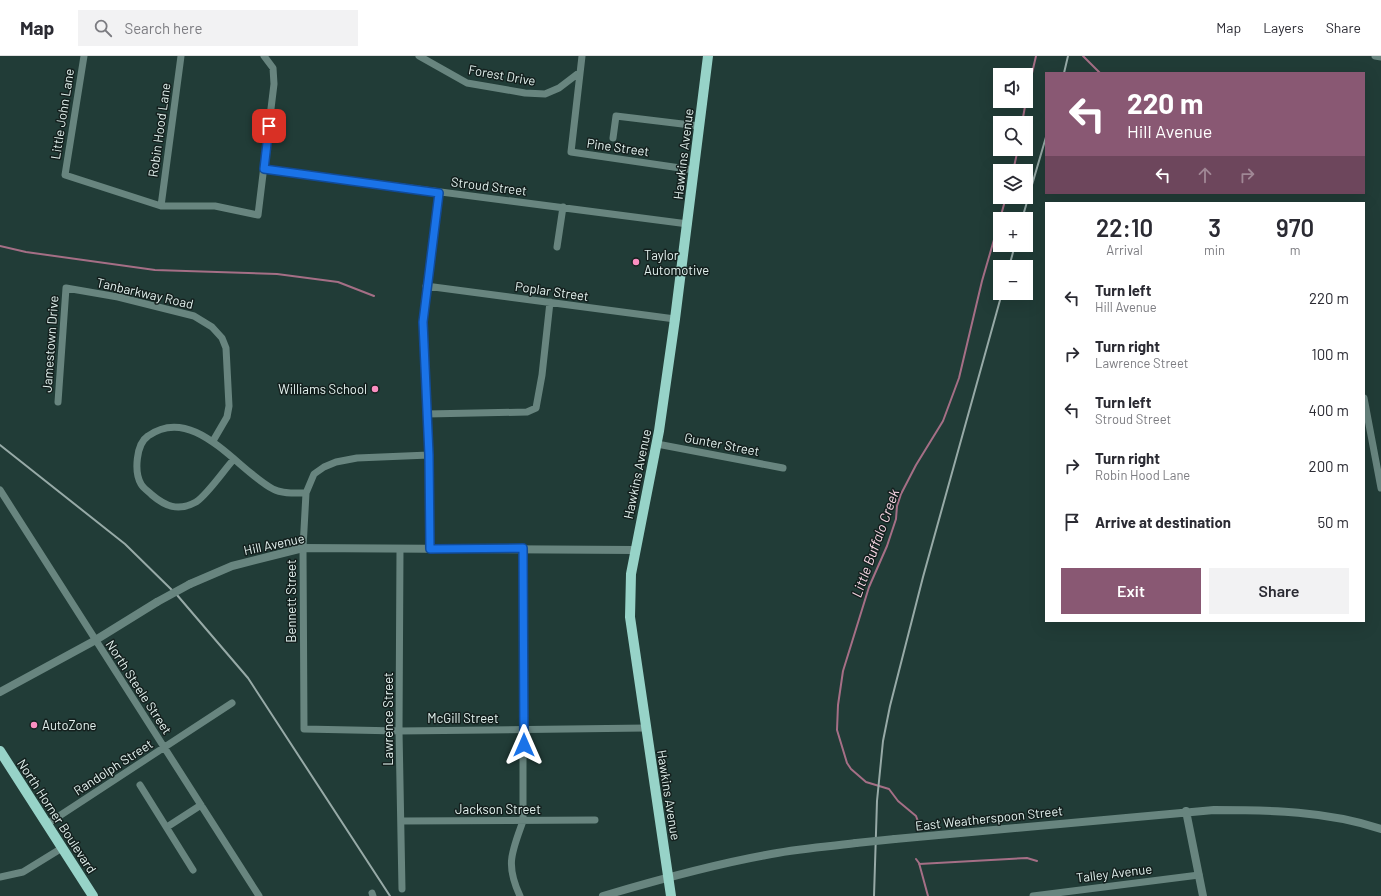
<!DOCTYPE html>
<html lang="en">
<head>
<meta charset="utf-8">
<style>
	:root { --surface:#fff; --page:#f2f2f3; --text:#2b2b33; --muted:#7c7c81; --line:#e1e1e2; --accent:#895873 }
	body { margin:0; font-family:Barlow,sans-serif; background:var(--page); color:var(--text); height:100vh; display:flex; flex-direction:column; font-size:15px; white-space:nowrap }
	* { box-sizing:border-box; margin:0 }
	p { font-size:13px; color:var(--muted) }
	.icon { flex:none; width:22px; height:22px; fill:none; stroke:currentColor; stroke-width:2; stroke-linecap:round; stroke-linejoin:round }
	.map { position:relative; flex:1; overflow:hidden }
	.side { position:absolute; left:1045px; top:146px; width:320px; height:420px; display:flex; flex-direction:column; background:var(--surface); border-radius:0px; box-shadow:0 4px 16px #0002 }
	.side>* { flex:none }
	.banner { position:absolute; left:1045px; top:16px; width:320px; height:122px; border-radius:0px; box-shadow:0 4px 16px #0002; background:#895873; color:#fff; overflow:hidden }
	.controls { position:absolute; left:993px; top:12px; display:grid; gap:8px }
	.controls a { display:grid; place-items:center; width:40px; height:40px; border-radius:0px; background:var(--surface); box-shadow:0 4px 16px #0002; font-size:20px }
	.pin { position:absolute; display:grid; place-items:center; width:34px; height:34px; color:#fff; margin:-17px; border-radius:8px; box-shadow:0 2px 6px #0006 }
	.me { position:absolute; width:44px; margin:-22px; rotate:0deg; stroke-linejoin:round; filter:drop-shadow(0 0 3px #0008) }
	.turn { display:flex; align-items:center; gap:14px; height:84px; padding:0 16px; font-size:18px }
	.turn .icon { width:52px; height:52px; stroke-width:2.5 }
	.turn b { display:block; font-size:28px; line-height:34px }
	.lanes { display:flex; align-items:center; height:38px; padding:0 16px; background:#0003; justify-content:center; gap:20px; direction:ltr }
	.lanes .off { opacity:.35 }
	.eta { display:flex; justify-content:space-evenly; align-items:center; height:68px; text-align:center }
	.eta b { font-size:24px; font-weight:600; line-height:28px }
	.primary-button { display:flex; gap:8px; margin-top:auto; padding:8px 16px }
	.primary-button a { flex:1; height:46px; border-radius:0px; background:var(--accent); color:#fff; font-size:16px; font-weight:600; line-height:46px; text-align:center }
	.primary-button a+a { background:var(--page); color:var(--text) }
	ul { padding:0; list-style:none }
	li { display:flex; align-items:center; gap:12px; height:56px; padding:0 16px }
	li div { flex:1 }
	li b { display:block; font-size:15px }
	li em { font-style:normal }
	header { display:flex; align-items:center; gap:24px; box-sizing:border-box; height:56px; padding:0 20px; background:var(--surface); border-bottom:1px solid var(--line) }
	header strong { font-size:19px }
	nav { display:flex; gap:22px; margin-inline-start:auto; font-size:14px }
	.search { width:280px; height:36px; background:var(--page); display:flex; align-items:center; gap:10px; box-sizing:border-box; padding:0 14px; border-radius:0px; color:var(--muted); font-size:15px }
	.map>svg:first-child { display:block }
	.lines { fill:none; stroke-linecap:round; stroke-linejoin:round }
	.stream { stroke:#a56f86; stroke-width:2 }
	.minor { stroke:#68857f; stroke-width:7 }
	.tertiary { stroke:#68857f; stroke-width:8 }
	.primary { stroke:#97d3c8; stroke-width:10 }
	.rail { stroke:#97aaa7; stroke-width:2 }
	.tertiary-bridge { stroke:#68857f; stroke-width:8 }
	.route-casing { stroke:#114b97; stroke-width:10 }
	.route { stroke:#1a73e8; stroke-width:7 }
	.poi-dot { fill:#fc8fc1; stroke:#14201e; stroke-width:1.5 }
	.labels { text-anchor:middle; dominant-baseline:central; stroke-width:3; stroke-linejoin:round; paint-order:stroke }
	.street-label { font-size:13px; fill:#e2f1ee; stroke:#14201e }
	.poi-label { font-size:13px; fill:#e2f1ee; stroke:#14201e; text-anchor:start }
	.water-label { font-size:14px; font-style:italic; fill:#fad8e6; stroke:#14201e }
</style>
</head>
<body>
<header>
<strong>Map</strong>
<div class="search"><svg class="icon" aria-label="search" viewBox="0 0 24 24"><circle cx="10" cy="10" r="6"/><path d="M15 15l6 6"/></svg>Search here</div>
<nav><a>Map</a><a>Layers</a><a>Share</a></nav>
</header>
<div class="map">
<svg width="1381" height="840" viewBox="0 0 1381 840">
	<rect width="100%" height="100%" fill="#213c37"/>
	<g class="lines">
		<path class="stream" d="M1083 0 1100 17
			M1026 43 1036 0
			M1022 67 1026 45
			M1013 115 1018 93
			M1000 163 1006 141
			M0 190 26 196 155 214 277 218 338 226 374 240
			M920 771 916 760 898 745 889 733 866 726 851 713 847 707 837 674 838 649 843 615 869 531 887 490 896 463 897 450 901 438 916 409 943 365 959 322 982 225 1000 163
			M916 803 919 807 928 840
			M919 808 1027 802 1037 805"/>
		<path class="minor" d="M84 0 65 119 161 150H215L258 159 274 28 273 12 264 0
			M419 0 467 27 525 37 545 38 559 32 580 16
			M582 0 571 96 694 114
			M1375 0 1381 1
			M613 82 616 60 699 70
			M264 113 688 168
			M161 150 181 0
			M557 191 563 151
			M426 230 675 263
			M1364 342 1381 432
			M58 346 66 232 118 241 194 260 212 271 222 282 226 292 229 350 227 361 213 385
			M427 358 527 356 536 352 542 319 550 246
			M657 388 783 412
			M429 399 357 402 336 406 324 411 314 418 306 437 303 492 304 673 399 675 646 672
			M234 403C224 414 207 439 196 446 178 456 165 450 152 439 148 435 143 432 141 428 134 416 136 388 148 380 194 347 238 415 273 433 282 438 296 437 306 437
			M0 434 259 840
			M400 493 399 675 402 833
			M430 493 429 399 423 266 439 137
			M140 729 193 814
			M401 765 595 764
			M47 768 232 647
			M167 771 201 749
			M0 821 23 816 62 792
			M372 837 373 840
			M520 840C505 808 512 796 523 765V493
			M1033 840 1199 819"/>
		<path class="tertiary" d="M190 528 232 510 303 492 634 494
			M0 636 94 585 157 546
			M1186 755 1203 840
			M895 783 1214 754C1269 754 1328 755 1381 773
			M603 840C657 824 711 809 766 799 796 793 826 791 856 787"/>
		<path class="primary" d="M0 695 93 840
			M671 840 630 561 631 518 659 375 675 263 708 0"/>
		<path class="rail" d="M1064 17 1068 0
			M1022 163 1046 81
			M1009 211 1015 189
			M0 389 125 488 177 539 248 622 390 840
			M874 840 877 745 883 685 890 650 923 521 1002 237"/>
		<path class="tertiary-bridge" d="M157 546 190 528
			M856 787 895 783"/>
	</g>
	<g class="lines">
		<g class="route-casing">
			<path id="route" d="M269 70 264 113 439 137 423 266 429 399 430 493 523 492 524 689"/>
		</g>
		<use href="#route" class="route"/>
	</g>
	<g class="poi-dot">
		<circle cx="636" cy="206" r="4"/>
		<circle cx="375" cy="333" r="4"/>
		<circle cx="34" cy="669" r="4"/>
	</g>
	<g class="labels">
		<g class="street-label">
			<text transform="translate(502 19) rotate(10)">Forest Drive</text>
			<text transform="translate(62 58) rotate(-81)">Little John Lane</text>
			<text transform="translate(159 74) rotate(-82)">Robin Hood Lane</text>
			<text transform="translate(618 91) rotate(8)">Pine Street</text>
			<text transform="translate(683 98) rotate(-83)">Hawkins Avenue</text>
			<text transform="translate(489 130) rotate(7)">Stroud Street</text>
			<text transform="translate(552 235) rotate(8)">Poplar Street</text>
			<text transform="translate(145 237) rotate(13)">Tanbarkway Road</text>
			<text transform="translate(50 288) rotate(-86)">Jamestown Drive</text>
			<text transform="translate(722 388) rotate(11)">Gunter Street</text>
			<text transform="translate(637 418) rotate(-78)">Hawkins Avenue</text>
			<text transform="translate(274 488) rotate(-12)">Hill Avenue</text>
			<text transform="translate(291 545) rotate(-90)">Bennett Street</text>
			<text transform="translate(139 631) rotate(57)">North Steele Street</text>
			<text x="463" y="662">McGill Street</text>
			<text transform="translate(388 663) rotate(-90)">Lawrence Street</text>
			<text transform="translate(113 711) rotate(-33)">Randolph Street</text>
			<text transform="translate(669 739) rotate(81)">Hawkins Avenue</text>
			<text x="498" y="753">Jackson Street</text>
			<text transform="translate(57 760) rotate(57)">North Horner Boulevard</text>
			<text transform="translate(989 762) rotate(-6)">East Weatherspoon Street</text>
			<text transform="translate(1114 817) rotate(-7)">Talley Avenue</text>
		</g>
		<g class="poi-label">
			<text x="644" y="199">Taylor<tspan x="644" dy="15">Automotive</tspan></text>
			<text x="367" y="333" text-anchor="end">Williams School</text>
			<text x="42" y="669">AutoZone</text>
		</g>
		<g class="water-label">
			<text transform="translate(875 487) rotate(-70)">Little Buffalo Creek</text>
		</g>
	</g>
</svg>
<div class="controls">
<a><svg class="icon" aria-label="sound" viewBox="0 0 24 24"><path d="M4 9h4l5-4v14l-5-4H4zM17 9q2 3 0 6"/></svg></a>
<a><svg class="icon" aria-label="search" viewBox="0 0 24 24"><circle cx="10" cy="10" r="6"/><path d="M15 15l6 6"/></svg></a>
<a><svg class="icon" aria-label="layers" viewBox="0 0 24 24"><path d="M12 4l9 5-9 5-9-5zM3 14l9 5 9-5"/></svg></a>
<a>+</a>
<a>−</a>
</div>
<div class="pin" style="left:269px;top:70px;background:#d93025"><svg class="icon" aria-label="arrive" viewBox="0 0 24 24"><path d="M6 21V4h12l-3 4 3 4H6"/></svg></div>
<svg class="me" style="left:524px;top:689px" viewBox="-20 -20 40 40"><path d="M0-17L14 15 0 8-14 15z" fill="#1a73e8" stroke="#fff" stroke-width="4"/></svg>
<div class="banner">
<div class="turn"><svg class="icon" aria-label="left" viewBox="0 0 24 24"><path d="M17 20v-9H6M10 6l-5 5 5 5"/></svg><div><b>220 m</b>Hill Avenue</div></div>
<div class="lanes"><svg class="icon" aria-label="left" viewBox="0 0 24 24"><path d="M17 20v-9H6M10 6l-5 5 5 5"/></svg><svg class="icon off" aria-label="ahead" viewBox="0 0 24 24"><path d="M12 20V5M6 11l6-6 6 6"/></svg><svg class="icon off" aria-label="right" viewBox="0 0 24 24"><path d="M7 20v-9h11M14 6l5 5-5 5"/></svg></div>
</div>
<section class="side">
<div class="eta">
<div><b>22:10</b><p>Arrival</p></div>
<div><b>3</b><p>min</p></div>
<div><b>970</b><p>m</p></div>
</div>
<ul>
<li><svg class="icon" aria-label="left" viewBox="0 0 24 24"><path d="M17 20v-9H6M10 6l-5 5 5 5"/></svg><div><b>Turn left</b><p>Hill Avenue</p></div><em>220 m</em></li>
<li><svg class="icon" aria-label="right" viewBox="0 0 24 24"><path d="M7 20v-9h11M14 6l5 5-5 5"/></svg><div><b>Turn right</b><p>Lawrence Street</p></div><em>100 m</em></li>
<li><svg class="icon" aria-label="left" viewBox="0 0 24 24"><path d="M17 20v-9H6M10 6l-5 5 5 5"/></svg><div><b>Turn left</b><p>Stroud Street</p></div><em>400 m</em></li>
<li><svg class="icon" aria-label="right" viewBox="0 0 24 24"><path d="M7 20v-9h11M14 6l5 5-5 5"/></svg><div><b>Turn right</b><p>Robin Hood Lane</p></div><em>200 m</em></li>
<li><svg class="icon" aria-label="arrive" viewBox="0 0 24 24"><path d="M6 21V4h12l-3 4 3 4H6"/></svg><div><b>Arrive at destination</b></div><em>50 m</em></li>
</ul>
<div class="primary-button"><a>Exit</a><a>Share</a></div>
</section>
</div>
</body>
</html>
